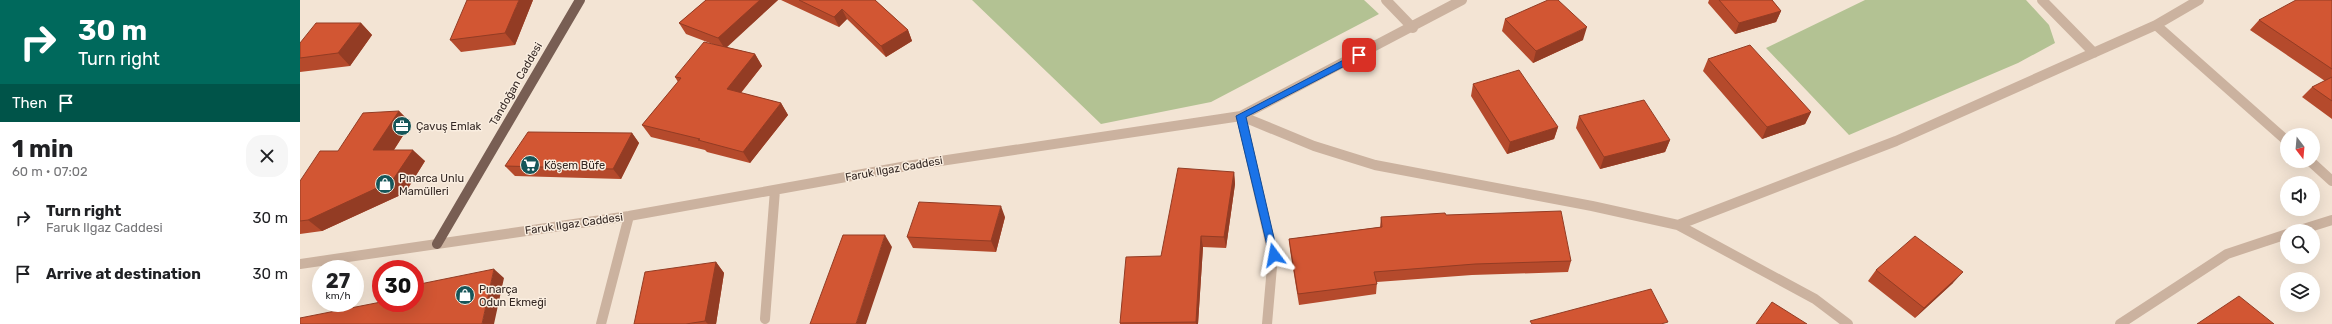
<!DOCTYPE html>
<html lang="en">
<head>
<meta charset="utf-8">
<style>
	:root { --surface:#fff; --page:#f6f6f6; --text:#202124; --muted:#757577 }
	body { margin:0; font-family:Rubik,sans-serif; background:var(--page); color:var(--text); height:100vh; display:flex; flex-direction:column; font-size:15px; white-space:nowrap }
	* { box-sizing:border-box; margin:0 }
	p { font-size:13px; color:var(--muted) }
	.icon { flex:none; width:22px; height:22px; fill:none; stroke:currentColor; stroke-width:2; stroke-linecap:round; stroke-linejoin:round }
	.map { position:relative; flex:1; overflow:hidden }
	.sheet { display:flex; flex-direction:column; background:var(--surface); width:300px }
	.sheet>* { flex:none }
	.guide { background:#00695c; color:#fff; overflow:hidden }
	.needle { width:26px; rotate:164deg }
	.controls { position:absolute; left:1980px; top:128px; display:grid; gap:8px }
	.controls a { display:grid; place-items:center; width:40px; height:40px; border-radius:50%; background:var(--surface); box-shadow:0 4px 16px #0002; font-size:20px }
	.speed { position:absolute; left:12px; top:260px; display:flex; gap:8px; font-size:20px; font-weight:700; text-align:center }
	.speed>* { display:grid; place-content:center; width:52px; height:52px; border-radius:50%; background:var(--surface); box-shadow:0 4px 16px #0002; line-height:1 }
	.speed small { font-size:10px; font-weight:400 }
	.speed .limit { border:6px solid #d22; background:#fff; color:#111 }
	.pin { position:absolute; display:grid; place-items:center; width:34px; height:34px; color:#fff; margin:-17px; border-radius:8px; box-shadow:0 2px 6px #0006 }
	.me { position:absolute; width:44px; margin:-22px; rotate:347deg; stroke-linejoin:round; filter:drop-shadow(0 0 3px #0008) }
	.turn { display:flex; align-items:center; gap:14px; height:84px; padding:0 12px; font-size:18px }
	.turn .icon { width:52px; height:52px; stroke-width:2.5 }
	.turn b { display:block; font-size:28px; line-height:34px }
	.then { display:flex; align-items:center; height:38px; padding:0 12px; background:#0003; gap:8px; font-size:15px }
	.round { display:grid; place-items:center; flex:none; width:42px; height:42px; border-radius:16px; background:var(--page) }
	.overview { display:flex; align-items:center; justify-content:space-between; height:68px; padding:0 12px }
	h1 { font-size:24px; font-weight:700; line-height:30px }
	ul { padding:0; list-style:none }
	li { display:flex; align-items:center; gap:12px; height:56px; padding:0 12px }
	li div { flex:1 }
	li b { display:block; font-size:15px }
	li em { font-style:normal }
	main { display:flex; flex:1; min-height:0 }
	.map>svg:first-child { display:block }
	.green { fill:#b3c293 }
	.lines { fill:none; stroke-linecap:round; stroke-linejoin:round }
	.minor { stroke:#cbb29f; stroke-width:10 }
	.major { stroke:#785e53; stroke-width:10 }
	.wall { fill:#b54a2c }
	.shaded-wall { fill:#933c24 }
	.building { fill:#d25633; stroke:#933c24 }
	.route { fill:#1a73e8; stroke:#114b97 }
	.labels { text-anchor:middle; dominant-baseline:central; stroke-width:3; stroke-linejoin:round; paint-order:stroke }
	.street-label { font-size:11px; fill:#342824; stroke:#faeee0 }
	.poi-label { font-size:11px; fill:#342824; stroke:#faeee0; text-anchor:start }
</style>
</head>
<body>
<main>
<section class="sheet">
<div class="guide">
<div class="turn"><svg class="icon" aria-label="right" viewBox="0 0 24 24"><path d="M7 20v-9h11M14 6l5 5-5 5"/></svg><div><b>30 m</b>Turn right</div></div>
<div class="then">Then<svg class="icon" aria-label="arrive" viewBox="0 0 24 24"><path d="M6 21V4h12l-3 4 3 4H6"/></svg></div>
</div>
<div class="overview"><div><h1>1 min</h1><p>60 m · 07:02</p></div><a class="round"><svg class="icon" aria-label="close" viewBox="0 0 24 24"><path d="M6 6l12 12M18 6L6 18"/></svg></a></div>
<ul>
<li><svg class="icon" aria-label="right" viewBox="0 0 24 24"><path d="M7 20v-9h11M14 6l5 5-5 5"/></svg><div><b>Turn right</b><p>Faruk Ilgaz Caddesi</p></div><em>30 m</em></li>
<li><svg class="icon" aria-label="arrive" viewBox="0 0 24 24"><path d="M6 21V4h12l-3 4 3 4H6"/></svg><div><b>Arrive at destination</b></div><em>30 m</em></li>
</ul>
</section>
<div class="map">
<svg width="2032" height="324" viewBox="0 0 2032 324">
	<rect width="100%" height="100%" fill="#f3e4d4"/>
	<path class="green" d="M672 0H1064L1079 14 911 102 801 124Z
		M1565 0H1726L1749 25 1755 43 1718 63 1549 135 1466 48Z"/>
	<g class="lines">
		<path class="minor" d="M1086 0 1113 28
			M1742 0 1794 53
			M1856 25 1987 141
			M941 116 1014 146 1075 165 1292 206 1378 225 1515 299 1548 324
			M941 116 973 255 967 324
			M2010 161 2032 181
			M1378 225 1596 141 1856 25 1899 0
			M1997 231 2032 220
			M0 264 329 216 607 166 941 116 1162 0
			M465 319 475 190
			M301 324 329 216
			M1820 324 1927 254 1987 234"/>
		<path class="major" d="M137 244 280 0"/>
	</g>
	<path class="wall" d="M233 0 215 45 161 52 150 40Z
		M406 0H478L426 47 455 54 462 66 441 93 481 103 488 115 450 163 407 152 405 150 351 137 342 125 378 82 375 77 415 45 386 34 379 23Z
		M481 0H575L608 30 612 41 586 57 547 19 539 27Z
		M1409 0H1472L1481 11 1476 22 1435 34 1408 3Z
		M2032 0V119L2002 97 2012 87 2025 81 1950 30 1959 20Z
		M1205 19 1283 40 1233 63 1202 31Z
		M61 23 72 35 50 66 0 72V43Z
		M1408 59 1511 112 1505 124 1462 139 1403 71Z
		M1173 84 1258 127 1254 139 1207 154 1171 96Z
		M99 111 111 123 94 150 125 161 105 193 22 231 0 234V181Z
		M1279 116 1370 140 1365 152 1300 169 1276 128Z
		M332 133 339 143 321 179 215 176 205 166Z
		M934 172 935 184 926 248 903 247 898 324H820V323L861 256Z
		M1146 215 1271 261 1268 272 1172 275 1077 282 1076 294 999 305 990 250 989 239 1080 227 1081 217Z
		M705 217 696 252 613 248 607 237Z
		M416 262 424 273 416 324H334Z
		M1576 270 1653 283 1615 318 1568 281Z"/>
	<path class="shaded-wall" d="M219 0H233L215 45 205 33Z
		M460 0H478L425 49 418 38Z
		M542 9 547 19 539 27 534 17Z
		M1481 11 1476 22 1435 34 1439 23Z
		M61 23 72 35 50 66 38 53Z
		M1287 27 1283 40 1233 63 1236 51Z
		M608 30 612 41 586 57 581 46Z
		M455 54 462 66 434 101 427 89Z
		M481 103 488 115 450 163 443 152Z
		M99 111 111 123 86 162 73 150Z
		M1511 112 1505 124 1462 139 1467 127Z
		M1258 127 1254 139 1207 154 1210 142Z
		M332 133 339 143 321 179 313 169Z
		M1370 140 1365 152 1300 169 1304 157Z
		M113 150 125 161 105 193 22 231 8 220Z
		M934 172 935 184 926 248 924 237Z
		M701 206 705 217 696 252 691 241Z
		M585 235 592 247 566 324H556Z
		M901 236 903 247 898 324H896V322Z
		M416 262 424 273 416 324H408L405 321Z
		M194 269 204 278 194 324H182Z
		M1663 272 1653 283 1615 318 1624 308Z"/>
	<path class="building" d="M167 0H219L205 33 150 40Z
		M406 0H460L418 38 379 23Z
		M499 0H575L608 30 581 46 542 9 534 17Z
		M1248 0H1258L1287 27 1236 51 1205 19Z
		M1419 0H1472L1481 11 1439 23Z
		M1996 0H2032V69L1959 20Z
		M16 23H61L38 53 0 58V43Z
		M404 42 455 54 427 89 481 103 443 152 398 140 400 139 342 125 381 78 375 77Z
		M1450 45 1511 112 1467 127 1408 59Z
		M1219 70 1258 127 1210 142 1173 84Z
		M2032 77V101L2012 87Z
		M1344 100 1370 140 1304 157 1279 116Z
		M99 111 73 150H113L92 181 8 220 0 221V181L20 151H38L63 113Z
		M228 132 332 133 313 169 205 166Z
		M878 168 934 172 924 237 901 236 896 322 820 323 826 257 861 256Z
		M619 202 701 206 691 241 607 237Z
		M1261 211 1271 261 1175 264 1074 272 1077 284 998 294 989 239 1082 227 1081 217 1145 213 1146 215Z
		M543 235H585L556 324H510Z
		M1615 236 1663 272 1624 308 1576 270Z
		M416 262 405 321 386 324H334L345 272Z
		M194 269 182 324H0V318L81 302V303H115V285Z
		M1351 289 1368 322 1361 324H1232L1230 321Z
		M1939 296 1974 324H1897Z
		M1472 302 1507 324H1456Z"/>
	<path class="route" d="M1059 52 1062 53V57L946 117 978 255 974 259 970 258 936 116Z"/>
	<defs>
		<g id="office-disc" transform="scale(1)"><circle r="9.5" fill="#165659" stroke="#faeee0"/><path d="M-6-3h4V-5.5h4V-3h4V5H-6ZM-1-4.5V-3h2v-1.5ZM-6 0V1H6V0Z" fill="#fff"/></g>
		<g id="supermarket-disc" transform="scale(1)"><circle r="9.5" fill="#165659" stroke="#faeee0"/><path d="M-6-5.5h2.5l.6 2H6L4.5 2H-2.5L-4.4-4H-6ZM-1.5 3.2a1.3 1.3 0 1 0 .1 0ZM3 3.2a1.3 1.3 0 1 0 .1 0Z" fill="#fff"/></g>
		<g id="shop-disc" transform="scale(1)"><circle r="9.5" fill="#165659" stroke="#faeee0"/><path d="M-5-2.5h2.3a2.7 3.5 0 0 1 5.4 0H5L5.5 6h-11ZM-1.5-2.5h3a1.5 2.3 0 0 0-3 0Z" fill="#fff"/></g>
	</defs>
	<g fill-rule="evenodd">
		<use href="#office-disc" x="102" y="126"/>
		<use href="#supermarket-disc" x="230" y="165"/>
		<use href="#shop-disc" x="85" y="184"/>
		<use href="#shop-disc" x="165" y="295"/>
	</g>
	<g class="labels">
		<g class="street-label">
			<text transform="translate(216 84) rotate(-60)">Tandoğan Caddesi</text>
			<text transform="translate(594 169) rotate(-10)">Faruk Ilgaz Caddesi</text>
			<text transform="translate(274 224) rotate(-8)">Faruk Ilgaz Caddesi</text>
		</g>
		<g class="poi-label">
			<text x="116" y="126">Çavuş Emlak</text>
			<text x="244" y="165">Köşem Büfe</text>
			<text x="99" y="178">Pınarca Unlu<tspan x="99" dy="13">Mamülleri</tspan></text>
			<text x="179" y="289">Pınarça<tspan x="179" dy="13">Odun Ekmeği</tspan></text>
		</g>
	</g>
</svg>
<div class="controls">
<a><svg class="needle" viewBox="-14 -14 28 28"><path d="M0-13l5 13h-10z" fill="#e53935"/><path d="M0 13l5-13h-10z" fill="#757577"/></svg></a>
<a><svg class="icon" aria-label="sound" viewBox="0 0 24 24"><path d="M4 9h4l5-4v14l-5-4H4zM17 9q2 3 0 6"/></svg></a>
<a><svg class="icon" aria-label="search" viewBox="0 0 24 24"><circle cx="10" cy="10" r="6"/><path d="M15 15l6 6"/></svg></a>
<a><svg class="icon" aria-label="layers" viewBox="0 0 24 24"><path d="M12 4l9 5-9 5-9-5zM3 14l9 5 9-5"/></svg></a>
</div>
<div class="speed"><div>27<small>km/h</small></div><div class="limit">30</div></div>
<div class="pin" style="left:1059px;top:55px;background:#d93025"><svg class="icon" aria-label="arrive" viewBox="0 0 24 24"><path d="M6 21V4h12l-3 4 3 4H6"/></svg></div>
<svg class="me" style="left:974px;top:255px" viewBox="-20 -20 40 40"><path d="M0-17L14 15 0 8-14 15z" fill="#1a73e8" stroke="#fff" stroke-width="4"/></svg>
</div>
</main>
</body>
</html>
